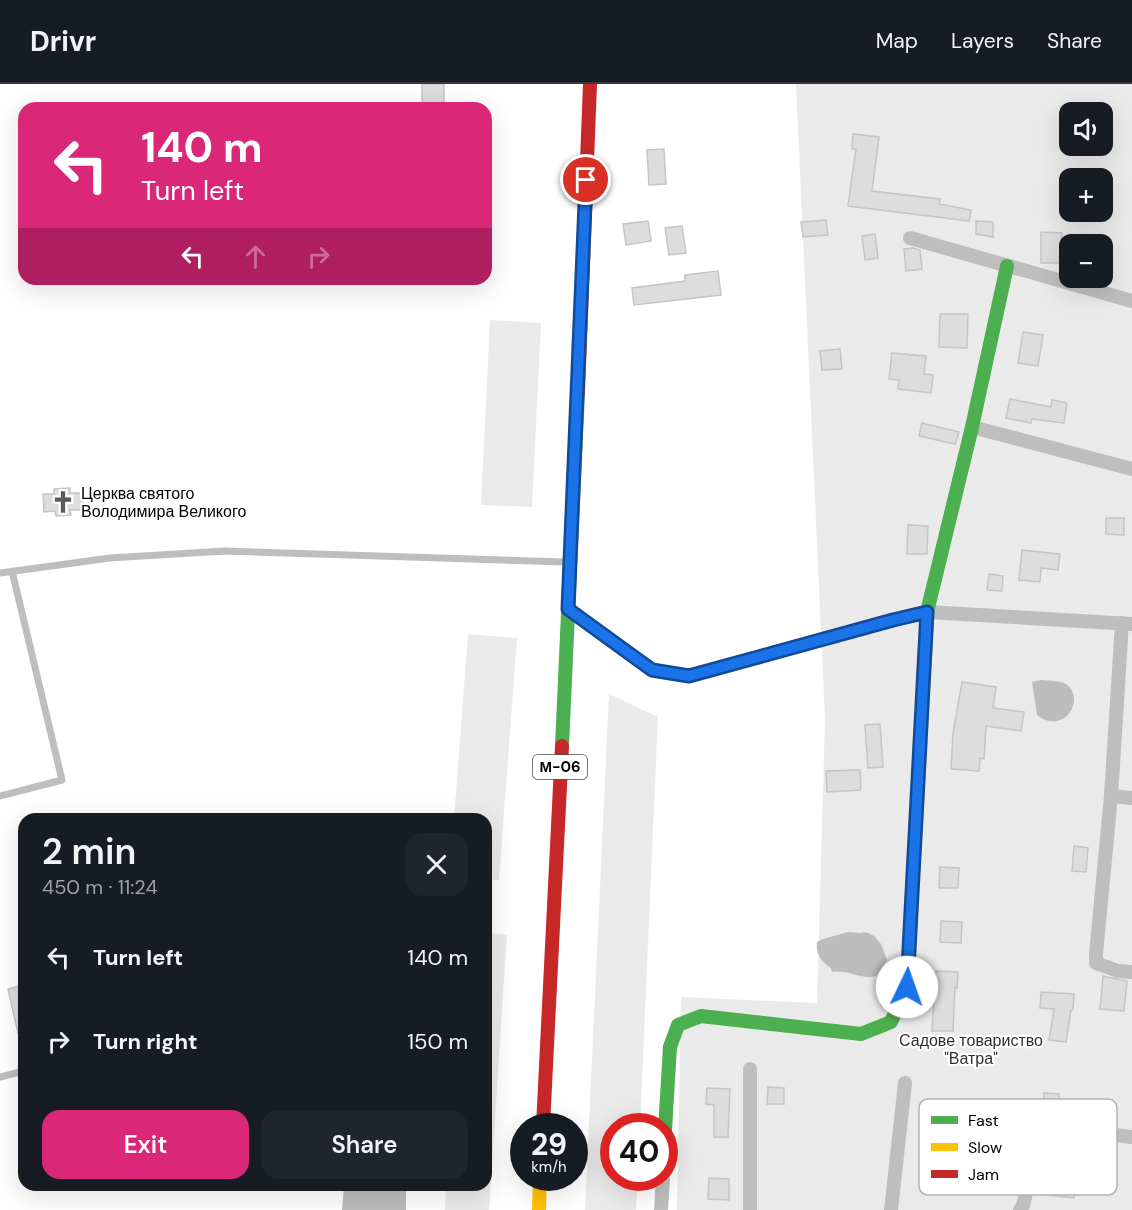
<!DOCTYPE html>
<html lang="en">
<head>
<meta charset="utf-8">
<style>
	:root { --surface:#171b24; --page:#20242c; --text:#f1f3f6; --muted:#9ea1a6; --line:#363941; --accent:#db2777 }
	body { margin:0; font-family:"DM Sans",sans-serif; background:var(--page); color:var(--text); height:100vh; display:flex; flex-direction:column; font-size:22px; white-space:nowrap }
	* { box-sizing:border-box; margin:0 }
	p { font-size:20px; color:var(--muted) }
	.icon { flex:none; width:33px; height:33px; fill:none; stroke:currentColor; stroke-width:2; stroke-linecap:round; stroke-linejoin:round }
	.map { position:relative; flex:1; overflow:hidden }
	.sheet { position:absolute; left:18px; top:729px; width:474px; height:378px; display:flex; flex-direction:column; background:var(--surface); border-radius:18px; box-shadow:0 6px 24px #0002 }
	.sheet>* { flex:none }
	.guide { position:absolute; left:18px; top:18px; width:474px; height:183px; border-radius:18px; box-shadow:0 6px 24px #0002; background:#db2777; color:#fff; overflow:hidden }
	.fabs { position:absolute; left:1059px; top:18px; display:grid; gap:12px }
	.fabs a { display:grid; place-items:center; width:54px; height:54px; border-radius:12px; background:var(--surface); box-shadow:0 6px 24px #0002; font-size:30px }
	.speed { position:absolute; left:510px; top:1029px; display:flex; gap:12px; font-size:30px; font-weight:700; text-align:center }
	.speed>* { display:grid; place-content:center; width:78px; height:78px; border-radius:50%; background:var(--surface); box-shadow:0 6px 24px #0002; line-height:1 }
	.speed small { font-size:15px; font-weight:400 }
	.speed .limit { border:9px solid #d22; background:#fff; color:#111 }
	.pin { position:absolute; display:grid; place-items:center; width:51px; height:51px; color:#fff; margin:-26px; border:3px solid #fff; border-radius:50%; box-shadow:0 2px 6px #0007 }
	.me { position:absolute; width:66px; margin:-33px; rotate:3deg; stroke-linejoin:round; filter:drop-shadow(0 0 4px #0008) }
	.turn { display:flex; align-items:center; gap:21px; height:126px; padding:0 24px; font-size:27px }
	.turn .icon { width:78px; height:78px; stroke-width:2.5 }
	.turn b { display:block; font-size:42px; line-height:51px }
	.lanes { display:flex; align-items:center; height:57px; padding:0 24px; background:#0003; justify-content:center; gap:30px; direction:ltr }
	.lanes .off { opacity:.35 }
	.round { display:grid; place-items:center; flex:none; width:63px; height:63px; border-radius:18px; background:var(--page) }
	.summary { display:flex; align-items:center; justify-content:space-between; height:102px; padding:0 24px }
	h1 { font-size:36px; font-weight:600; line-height:45px }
	.cta { display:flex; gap:12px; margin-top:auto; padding:12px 24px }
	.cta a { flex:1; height:69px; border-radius:18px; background:var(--accent); color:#fff; font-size:24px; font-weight:600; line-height:69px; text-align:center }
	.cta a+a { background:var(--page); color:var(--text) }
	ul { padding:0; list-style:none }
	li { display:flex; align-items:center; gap:18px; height:84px; padding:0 24px }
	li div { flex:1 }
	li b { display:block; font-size:22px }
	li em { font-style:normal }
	header { display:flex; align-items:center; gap:36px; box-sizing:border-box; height:84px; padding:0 30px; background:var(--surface); border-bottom:2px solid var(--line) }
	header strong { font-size:28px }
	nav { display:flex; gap:33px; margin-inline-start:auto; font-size:21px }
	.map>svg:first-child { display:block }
	.green { fill:#eaeaea; fill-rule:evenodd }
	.water { fill:#bcbcbc }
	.building { fill:#ddd; stroke:#c5c5c5; stroke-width:1.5 }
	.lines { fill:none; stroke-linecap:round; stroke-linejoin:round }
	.lane { stroke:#bebebe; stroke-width:7 }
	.street { stroke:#bebebe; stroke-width:14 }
	.fast { stroke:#4caf50; stroke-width:14 }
	.slow { stroke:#ffc107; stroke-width:14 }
	.jam { stroke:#c62828; stroke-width:14 }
	.route-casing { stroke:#114b97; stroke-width:15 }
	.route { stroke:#1a73e8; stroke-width:10 }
	.labels { text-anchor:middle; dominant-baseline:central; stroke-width:4.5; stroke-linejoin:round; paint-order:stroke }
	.shield { fill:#fff; stroke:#4c4c4c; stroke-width:1.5 }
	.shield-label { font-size:15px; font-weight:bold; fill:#000 }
	.poi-label { font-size:16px; fill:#000; stroke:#fff; text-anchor:start }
	.park-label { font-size:16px; fill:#303030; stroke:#fff }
	.key { fill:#fff; stroke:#b2b2b2; stroke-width:1.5 }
	.key-label { font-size:16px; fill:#000 }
</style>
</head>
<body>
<header>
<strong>Drivr</strong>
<nav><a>Map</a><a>Layers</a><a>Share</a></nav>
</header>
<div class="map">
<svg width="1132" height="1126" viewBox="0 0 1132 1126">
	<rect width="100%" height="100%" fill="#fff"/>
	<path class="green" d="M796 0H1132V1126H677L681 913 817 919 825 635ZM1070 28H1102V62H1070ZM1070 94H1102V128H1070ZM1070 160H1102V194H1070Z
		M490 236 541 239 532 423 481 421Z
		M468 550 517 554 499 796 486 795V735H454Z
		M609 610 658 633 640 1042H614V1094H638L636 1126H585Z
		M486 849 507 851 489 1126H445L446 1101H486Z"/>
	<path class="water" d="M1041 596C1049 597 1056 596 1064 599 1088 612 1065 653 1037 631L1032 598Z
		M848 848 860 849 866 848 874 852 881 860 887 876 876 892C861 896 847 885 832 888L831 884C822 879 815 869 817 858L823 855Z
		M344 1101H406V1126H342Z"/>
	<path class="building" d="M422 0H444V24H422Z
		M853 50 879 53 872 107 940 115 939 120 971 126 969 137 848 122 856 65H852Z
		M664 65 666 100 649 101 647 66Z
		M826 136 828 151 803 153 801 138Z
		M648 137 651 157 626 161 623 140Z
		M976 137 993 138V153L976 150Z
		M682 142 686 169 669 171 665 144Z
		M1041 148 1062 149 1060 179H1041Z
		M875 150 878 174 865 176 862 152Z
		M913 164 920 166 922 185 906 187 904 165Z
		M718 187 721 211 634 221 632 204 685 197V191Z
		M940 230H968L967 264 939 263Z
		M1023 248 1043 251 1038 282 1018 279Z
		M840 265 842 285 822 286 820 267Z
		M892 269 926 272 924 290 933 291 931 309 898 305 899 296 889 295Z
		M1010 315 1051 323 1052 316 1067 319 1064 339 1032 335 1031 339 1006 334Z
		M922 339 959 348 955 360 919 352Z
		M70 404V409H82L83 426H70L71 431 56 432 55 427 44 428 43 410H54V405Z
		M1106 434H1124V451L1106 450Z
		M908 441 928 442 927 470H907Z
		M1022 466 1060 470 1058 486 1041 484 1040 498 1019 496Z
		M989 490 1003 492 1002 507 987 506Z
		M962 598 996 603 993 624 1024 628 1021 647 986 642 984 675 980 674 979 687 951 685 953 649Z
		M880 640 883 683 868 684 865 641Z
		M860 686 861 706 827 708 826 687Z
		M1074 762 1088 764 1086 788 1072 787Z
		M940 783 959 784 958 804H939Z
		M941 837 962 838 961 859 940 858Z
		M936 887 958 888 957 904 955 903 953 947H932Z
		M1103 892 1127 897 1124 927 1100 925Z
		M24 901V948L18 949 8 905Z
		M1041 908 1074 910 1073 926H1071L1066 958 1049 956 1054 925 1040 924Z
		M768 1003 784 1004V1020H767Z
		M707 1004 730 1005 728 1053H714V1021L706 1020Z
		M1044 1009 1059 1010 1057 1030 1042 1029Z
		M1049 1086 1076 1089 1074 1114 1047 1111Z
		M709 1094 729 1095V1116L708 1115Z"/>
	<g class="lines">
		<path class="lane" d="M0 489 110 474 225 467 565 478
			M0 712 62 696 12 487
			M0 993 24 987"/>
		<path class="street" d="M910 154 1132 217
			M972 343 1132 385
			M568 525 652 586 689 592 893 536 927 528 1132 540
			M1122 539 1111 712 1096 870V879L1118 887 1132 888
			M1111 712 1132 714
			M661 1126 663 1094
			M750 1126V985
			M891 1126 905 999
			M1020 1126 1023 1122 1037 1061 1050 1043 1132 1053"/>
		<path class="fast" d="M925 572 927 528 972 343 1007 182
			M562 662 578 308
			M664 1062 670 963 678 941 701 932 861 950 891 938 904 909"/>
		<path class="slow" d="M904 909 907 903 925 572
			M539 1126 540 1094"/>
		<path class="jam" d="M578 308 590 0
			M543 1042 562 662"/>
	</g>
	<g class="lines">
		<g class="route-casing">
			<path id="route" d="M586 96 568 525 652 586 689 592 893 536 927 528 907 903"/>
		</g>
		<use href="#route" class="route"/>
	</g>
	<defs>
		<g id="church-bare" transform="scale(1.8)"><path d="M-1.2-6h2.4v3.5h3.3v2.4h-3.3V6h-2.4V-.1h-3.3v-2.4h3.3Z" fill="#595959" stroke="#fff" stroke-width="2.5" paint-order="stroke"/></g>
	</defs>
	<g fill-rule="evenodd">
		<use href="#church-bare" x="63" y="418"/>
	</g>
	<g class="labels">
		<rect class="shield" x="533" y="671" width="54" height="24" rx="4.5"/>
		<g class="shield-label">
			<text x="560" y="683">М-06</text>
		</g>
		<g class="poi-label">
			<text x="81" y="409">Церква святого<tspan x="81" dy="18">Володимира Великого</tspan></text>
		</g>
		<g class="park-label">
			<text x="971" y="956">Садове товариство<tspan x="971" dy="18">"Ватра"</tspan></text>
		</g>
	</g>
	<rect x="919" y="1015" width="198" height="96" rx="9" class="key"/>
	<rect x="931" y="1032" width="27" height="8" fill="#4caf50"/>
	<rect x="931" y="1059" width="27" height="8" fill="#ffc107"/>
	<rect x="931" y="1086" width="27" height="8" fill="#c62828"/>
	<g class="key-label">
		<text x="968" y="1042">Fast</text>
		<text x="968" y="1069">Slow</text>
		<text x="968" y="1096">Jam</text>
	</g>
</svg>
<div class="fabs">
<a><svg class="icon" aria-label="sound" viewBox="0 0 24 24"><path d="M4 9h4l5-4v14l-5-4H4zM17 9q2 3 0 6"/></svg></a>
<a>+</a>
<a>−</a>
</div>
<div class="speed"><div>29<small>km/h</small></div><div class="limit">40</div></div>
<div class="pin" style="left:586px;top:96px;background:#d93025"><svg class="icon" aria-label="arrive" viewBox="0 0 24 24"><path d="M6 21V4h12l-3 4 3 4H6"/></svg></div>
<svg class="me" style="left:907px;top:903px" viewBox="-20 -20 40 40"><circle r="19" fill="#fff"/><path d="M0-13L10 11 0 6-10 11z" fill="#1a73e8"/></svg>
<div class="guide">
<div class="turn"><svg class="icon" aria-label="left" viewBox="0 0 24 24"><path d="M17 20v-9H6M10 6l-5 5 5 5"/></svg><div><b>140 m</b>Turn left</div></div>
<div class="lanes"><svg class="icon" aria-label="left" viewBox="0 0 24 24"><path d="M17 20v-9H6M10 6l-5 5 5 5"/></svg><svg class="icon off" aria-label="ahead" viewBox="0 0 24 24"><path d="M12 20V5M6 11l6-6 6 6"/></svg><svg class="icon off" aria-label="right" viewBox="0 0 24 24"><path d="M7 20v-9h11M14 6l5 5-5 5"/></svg></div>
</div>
<section class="sheet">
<div class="summary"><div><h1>2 min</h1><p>450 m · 11:24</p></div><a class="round"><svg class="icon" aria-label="close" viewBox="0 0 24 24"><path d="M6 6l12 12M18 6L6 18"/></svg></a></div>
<ul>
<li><svg class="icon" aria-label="left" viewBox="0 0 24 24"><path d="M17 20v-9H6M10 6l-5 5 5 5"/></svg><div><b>Turn left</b></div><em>140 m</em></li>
<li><svg class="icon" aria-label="right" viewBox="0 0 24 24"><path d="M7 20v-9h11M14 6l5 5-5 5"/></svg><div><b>Turn right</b></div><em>150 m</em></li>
</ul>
<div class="cta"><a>Exit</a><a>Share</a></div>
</section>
</div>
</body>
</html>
